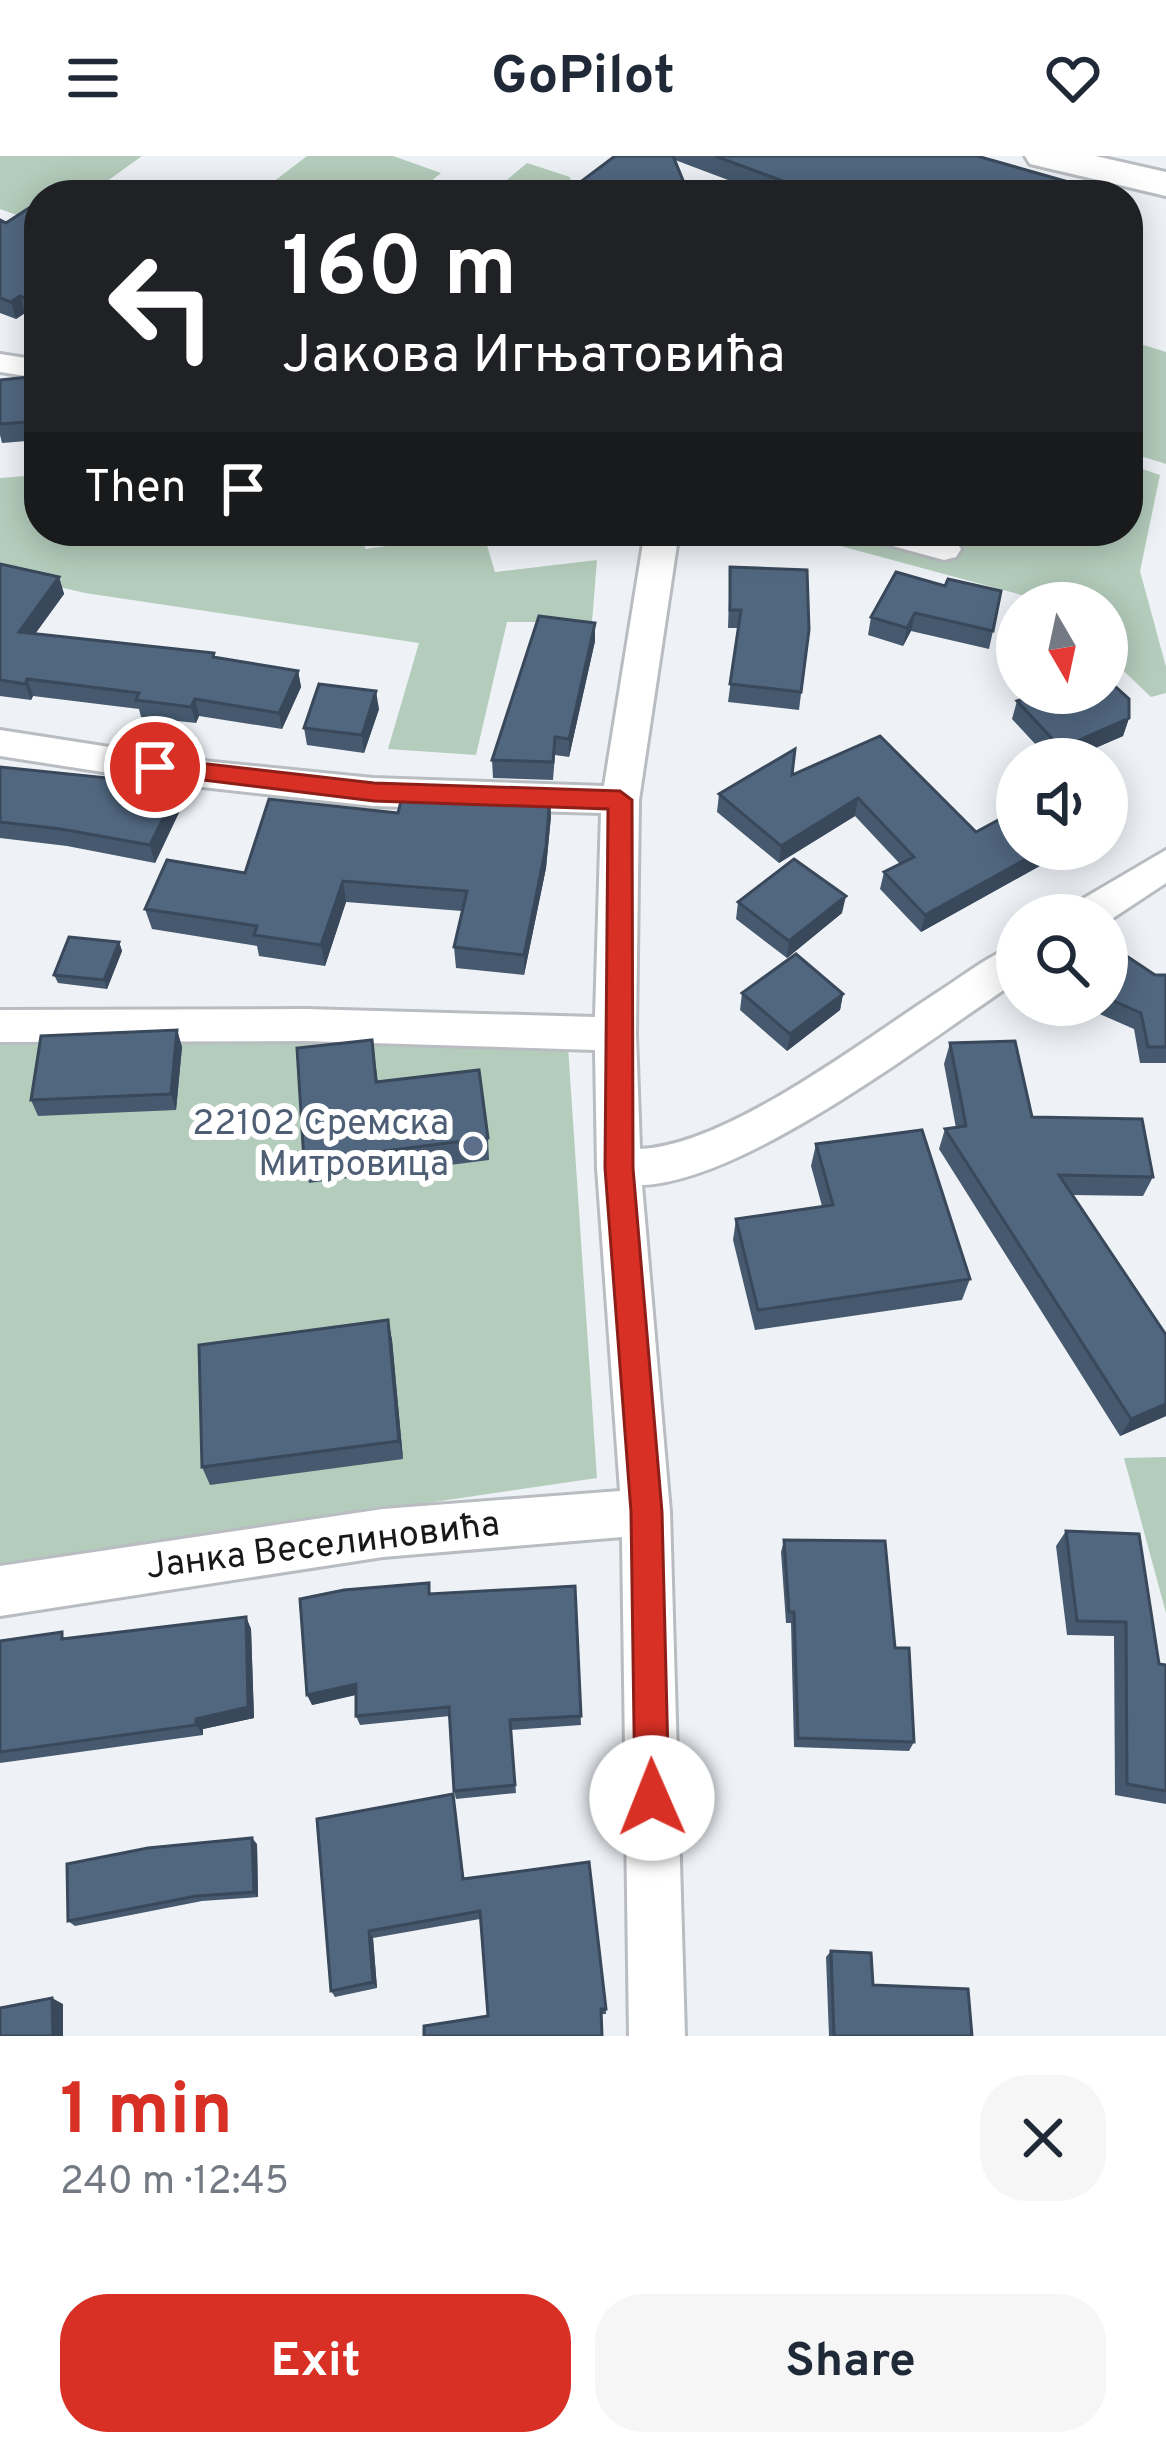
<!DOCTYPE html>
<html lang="en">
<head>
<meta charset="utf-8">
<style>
	:root { --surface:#fff; --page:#f6f6f7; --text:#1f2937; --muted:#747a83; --accent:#d93025 }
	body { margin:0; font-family:Overpass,sans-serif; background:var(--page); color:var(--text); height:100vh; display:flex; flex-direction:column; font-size:45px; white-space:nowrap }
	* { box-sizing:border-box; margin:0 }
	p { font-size:39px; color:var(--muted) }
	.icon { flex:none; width:66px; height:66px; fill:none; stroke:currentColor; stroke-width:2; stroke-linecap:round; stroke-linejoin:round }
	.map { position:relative; height:1880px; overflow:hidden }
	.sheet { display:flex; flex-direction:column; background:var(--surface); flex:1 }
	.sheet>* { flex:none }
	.banner { position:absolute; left:24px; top:24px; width:1119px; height:366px; border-radius:48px; box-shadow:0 6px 30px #0003; background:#202124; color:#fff; overflow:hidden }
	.needle { width:78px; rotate:171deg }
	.buttons { position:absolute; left:996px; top:426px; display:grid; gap:24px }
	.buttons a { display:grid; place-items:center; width:132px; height:132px; border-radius:50%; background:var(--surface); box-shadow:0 6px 30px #0003; font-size:60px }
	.pin { position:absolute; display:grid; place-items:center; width:102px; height:102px; color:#fff; margin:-51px; border:6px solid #fff; border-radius:50%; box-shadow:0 3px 12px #0007 }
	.me { position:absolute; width:132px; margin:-66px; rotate:359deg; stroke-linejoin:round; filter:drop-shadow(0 0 9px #0008) }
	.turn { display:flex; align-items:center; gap:42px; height:252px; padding:0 60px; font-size:54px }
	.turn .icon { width:156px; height:156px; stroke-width:2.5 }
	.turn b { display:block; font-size:84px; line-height:102px }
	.then { display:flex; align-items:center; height:114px; padding:0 60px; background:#0003; gap:24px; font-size:45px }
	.round { display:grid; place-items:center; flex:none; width:126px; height:126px; border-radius:48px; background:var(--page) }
	.head { display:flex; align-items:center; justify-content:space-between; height:204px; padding:0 60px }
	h1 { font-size:72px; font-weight:700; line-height:90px; color:var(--accent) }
	.primary-button { display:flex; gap:24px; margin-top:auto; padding:24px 60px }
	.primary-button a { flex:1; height:138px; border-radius:48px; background:var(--accent); color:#fff; font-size:48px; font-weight:700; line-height:138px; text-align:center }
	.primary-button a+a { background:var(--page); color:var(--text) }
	header { display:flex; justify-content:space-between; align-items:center; height:156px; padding:0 60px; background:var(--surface); font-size:54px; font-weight:700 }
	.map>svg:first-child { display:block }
	.green { fill:#b4ccbb }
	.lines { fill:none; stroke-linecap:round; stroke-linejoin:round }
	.street-casing { stroke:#b9bdc1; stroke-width:6 }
	.secondary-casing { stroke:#b9bdc1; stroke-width:6 }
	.street { fill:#fff; fill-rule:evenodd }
	.secondary { fill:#fff; fill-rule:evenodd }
	.wall { fill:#46596e }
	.shaded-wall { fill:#39485a }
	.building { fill:#516780; stroke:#39485a; stroke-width:3 }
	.route { fill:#d93025; stroke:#8d1f18; stroke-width:3 }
	.service-dot { fill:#5c6f8a; stroke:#fff; stroke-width:4.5 }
	.labels { text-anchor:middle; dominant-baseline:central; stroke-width:12; stroke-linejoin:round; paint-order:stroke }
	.service-label { font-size:36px; fill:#4e5e75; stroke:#fff; text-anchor:end }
	.street-label { font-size:36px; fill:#161819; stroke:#fff }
</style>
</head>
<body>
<header><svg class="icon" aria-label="menu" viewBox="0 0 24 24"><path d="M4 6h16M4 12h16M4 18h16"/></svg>GoPilot<svg class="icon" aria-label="heart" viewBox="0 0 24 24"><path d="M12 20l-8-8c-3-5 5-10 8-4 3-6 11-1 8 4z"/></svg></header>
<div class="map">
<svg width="1166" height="1880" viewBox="0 0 1166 1880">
	<rect width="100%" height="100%" fill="#eef2f7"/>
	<path class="green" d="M0 0H142L88 39H39V67L0 53Z
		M307 0H393L441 17 414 39H256Z
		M527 7 570 21 574 39H489Z
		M1128 184 1166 196V308L1128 296Z
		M1128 308 1160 319 1140 415 1166 511V537L1151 541 1107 499V447H1051L785 375H1128Z
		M39 319V375H172L175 386 356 375 366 393 483 376 495 416 597 404 592 466H507L476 599 388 593 419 487 85 437 0 417V322Z
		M312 880 568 891 597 1322 0 1410V887L68 881Z
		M1166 1301V1457L1124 1302Z"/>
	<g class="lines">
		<g class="street-casing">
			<path id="street" d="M0 198 39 204V222L0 216Z
				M645 375H679L639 644 636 878 640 993C728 989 862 885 938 836 963 820 989 799 1017 789V825C927 885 746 1025 642 1029L670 1356 685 1880H629L622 1381 383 1401 0 1460V1410L383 1353 620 1335 597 1012 595 894 306 885 0 886V854L306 853 595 861 601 657 373 650 193 630 0 600V574L193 604 373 622 604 630Z
				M862 375H918L956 385 961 393 956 401 944 404 867 383Z
				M1166 694V727L1107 766V759H1068L1074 748Z"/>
		</g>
		<g class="secondary-casing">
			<path id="secondary" d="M1025 0H1095L1166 16V40L1030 8Z"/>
		</g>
		<use href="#street" class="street"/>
		<use href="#secondary" class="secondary"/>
	</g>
	<path class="wall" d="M615 0H977L1114 39H768L675 4 689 39H583V24Z
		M39 57V163L25 157 16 163 0 157V64L6 67Z
		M39 220V284L2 287 0 279V224Z
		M0 408 59 421 64 438 35 478 298 515 301 531 282 573 199 560 196 567 141 561 139 553 33 540 31 544 0 540Z
		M730 411 809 474 799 554 728 546 738 472H728Z
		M896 416 993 475 989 493 911 475 903 490 868 479 871 461Z
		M595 467V485L569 601 555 599 553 624 493 622 492 604Z
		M1017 545 1129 562 1123 580 1070 603H1049L1012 563Z
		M379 553 364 597 307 589 304 572Z
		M0 611 183 648 155 707 67 690 0 682Z
		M792 619 976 676 1017 693H1057L1054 702 921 776 880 733 884 716 900 708 855 660 779 707 717 656 719 638Z
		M398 657 551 660 546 712 524 819 456 812 454 791 462 755 346 746 325 810 259 800 257 790 152 773 145 753 245 717Z
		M738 746 842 757 787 802 736 763Z
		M119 786 122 795 107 833 58 827 54 819Z
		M1107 787 1155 819H1166V907H1140L1134 873 1079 849H1107Z
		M742 837 843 838 840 854 787 895 740 854Z
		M177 874 182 891 176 954 38 960 31 944Z
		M372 884 378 926 488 982 489 1004 309 1027 304 1005Z
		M950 887 1032 961 1153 1021 1143 1040 1072 1039 1166 1179V1260L1120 1280 939 993 945 973 956 972 944 908Z
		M816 988 970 1123 962 1144 755 1174 733 1084 736 1063 822 1050 811 1010Z
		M388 1164 392 1184 403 1303 210 1329 202 1311Z
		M1066 1375 1159 1508 1166 1509V1648L1115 1639 1114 1480 1067 1479 1056 1390Z
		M784 1384 895 1492 914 1586 909 1595 794 1591 791 1467H786L781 1396Z
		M575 1430 581 1569 511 1574 516 1637 456 1643 454 1635 450 1560 360 1569 356 1560V1539L312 1549 431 1438Z
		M246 1461 251 1473 254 1562 203 1573V1579L0 1607V1485L67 1482Z
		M453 1638 464 1722 606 1853V1858L488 1860 480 1763 373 1782 377 1832 335 1841 331 1835Z
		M257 1688 258 1741 202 1745 75 1770 68 1765Z
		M831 1795 873 1829 972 1880H829L826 1801Z"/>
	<path class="shaded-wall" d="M20 140 25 157 16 163 11 146Z
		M400 375H447L401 382Z
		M59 421 64 438 24 493 19 476Z
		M915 457 911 475 903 490 907 472Z
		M595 467V485L569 601V583Z
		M298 515 301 531 282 573 279 557Z
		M27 523 33 540 31 544 25 528Z
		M376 535 379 553 364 597 362 579Z
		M195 543 199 560 196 567 191 551Z
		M1129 562 1123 580 1070 603H1058L1061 592Z
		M179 631 183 648 155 707 150 689Z
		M550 638 551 660 546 712 524 819V799Z
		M858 642 855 660 779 707 781 690Z
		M1044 693H1057L1054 702 921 776 925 759Z
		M343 725 346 746 325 810 321 789Z
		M846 740 842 757 787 802 789 785Z
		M119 786 122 795 107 833 104 824Z
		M843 838 840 854 787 895 790 878Z
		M177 874 182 891 176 954 171 938Z
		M388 1164 392 1184 403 1303 399 1285Z
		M1166 1248V1260L1120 1280 1131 1263Z
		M246 1461 251 1473 254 1562 203 1573V1579L196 1569V1563Z
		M356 1528 359 1538 312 1549 307 1539Z
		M252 1682 257 1688 258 1741 254 1736Z
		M369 1775 373 1782 377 1832 373 1826Z
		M52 1842 63 1848V1880H53Z"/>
	<path class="building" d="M615 0H673L689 39H621L583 24Z
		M715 0H977L1114 39H821Z
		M29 52 39 57V148L20 140 11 146 0 142V64L6 67Z
		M39 220V265L0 268V224Z
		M0 408 59 421 19 476 214 497 213 501 298 515 279 557 195 543 191 551 136 544 139 537 27 523 25 528 0 524Z
		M730 411 807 414 809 474 801 536 730 528 741 454H730Z
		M896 416 945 430 948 423 1001 435 993 475 915 457 907 472 871 461Z
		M539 460 595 467 569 583 555 581 553 606 492 604Z
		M1107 523 1129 543V562L1061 592 1017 545 1039 537H1107Z
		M319 528 376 535 362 579 304 572Z
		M880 580 976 676 1017 654V693H1044L925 759 884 716 914 701 858 642 781 690 719 638 795 593 792 619Z
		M0 611 107 622 109 617 179 631 150 689 61 673 0 666Z
		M465 636 550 638 546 691 524 799 454 791 467 735 343 725 321 789 254 779 257 770 145 753 167 704 245 717 269 643 398 657 402 641 464 646Z
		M794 703 846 740 789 785 738 746Z
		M69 781 119 786 104 824 54 819Z
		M1107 787 1155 819H1166V891H1148L1141 857 1107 842Z
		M796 798 843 838 790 878 742 837Z
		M177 874 171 938 31 944 41 880Z
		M372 884 376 926 479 914 488 982 304 1005 297 892Z
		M1015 885 1032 961 1142 963 1153 1021 1059 1019 1166 1179V1248L1131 1263 945 973 966 970 950 887Z
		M922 974 970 1123 758 1154 736 1063 833 1049 816 988Z
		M388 1164 399 1285 202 1311 199 1189Z
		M1066 1375 1139 1378 1159 1508 1166 1509V1635L1127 1628 1126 1466 1077 1465Z
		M784 1384 885 1385 895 1492H909L914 1586 798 1582 794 1456H789Z
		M429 1427V1438L575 1430 581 1560 510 1564 515 1629 454 1635 449 1551 356 1560V1528L307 1539 300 1443 344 1434Z
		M246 1461 248 1551 196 1563V1569L0 1596V1485L62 1476V1483Z
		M453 1638 463 1723 589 1706 606 1853H601L602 1880H424V1870L488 1860 480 1755 369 1775 373 1826 331 1835 317 1663Z
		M252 1682 254 1736 196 1740 68 1765 67 1708 148 1692Z
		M831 1795 871 1797 873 1829 968 1833 972 1880H834Z
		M52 1842 53 1880H0V1852Z"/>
	<path class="route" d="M155 602 374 627 620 635 632 644 633 1012 662 1356 669 1642 664 1654 652 1659 640 1654 635 1642 631 1356 605 1012 608 653 374 645 146 617V605Z"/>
	<circle class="service-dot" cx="473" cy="990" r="12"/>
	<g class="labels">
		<g class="service-label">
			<text x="449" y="969">22102 Сремска<tspan x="449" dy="41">Митровица</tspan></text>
		</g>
		<g class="street-label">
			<text transform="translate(323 1391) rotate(-7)">Јанка Веселиновића</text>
		</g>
	</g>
</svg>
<div class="buttons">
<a><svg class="needle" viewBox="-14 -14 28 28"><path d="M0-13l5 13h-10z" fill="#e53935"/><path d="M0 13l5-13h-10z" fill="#747a83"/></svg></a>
<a><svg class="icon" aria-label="sound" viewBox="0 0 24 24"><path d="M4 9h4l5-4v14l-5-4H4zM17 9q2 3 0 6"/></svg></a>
<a><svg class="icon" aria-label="search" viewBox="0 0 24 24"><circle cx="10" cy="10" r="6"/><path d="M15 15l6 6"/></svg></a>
</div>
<div class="pin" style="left:155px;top:611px;background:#d93025"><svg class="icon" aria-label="arrive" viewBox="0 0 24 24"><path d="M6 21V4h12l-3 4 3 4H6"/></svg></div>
<svg class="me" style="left:652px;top:1642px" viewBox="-20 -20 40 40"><circle r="19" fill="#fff"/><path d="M0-13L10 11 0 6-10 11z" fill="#d93025"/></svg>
<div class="banner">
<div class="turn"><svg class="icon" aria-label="left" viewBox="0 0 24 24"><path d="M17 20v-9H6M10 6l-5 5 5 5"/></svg><div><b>160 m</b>Јакова Игњатовића</div></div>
<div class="then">Then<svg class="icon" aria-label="arrive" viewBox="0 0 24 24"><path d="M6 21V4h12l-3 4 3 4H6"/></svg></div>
</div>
</div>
<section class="sheet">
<div class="head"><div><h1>1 min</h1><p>240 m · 12:45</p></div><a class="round"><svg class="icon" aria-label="close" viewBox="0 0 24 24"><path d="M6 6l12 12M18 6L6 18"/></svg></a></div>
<div class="primary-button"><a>Exit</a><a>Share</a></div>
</section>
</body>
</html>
